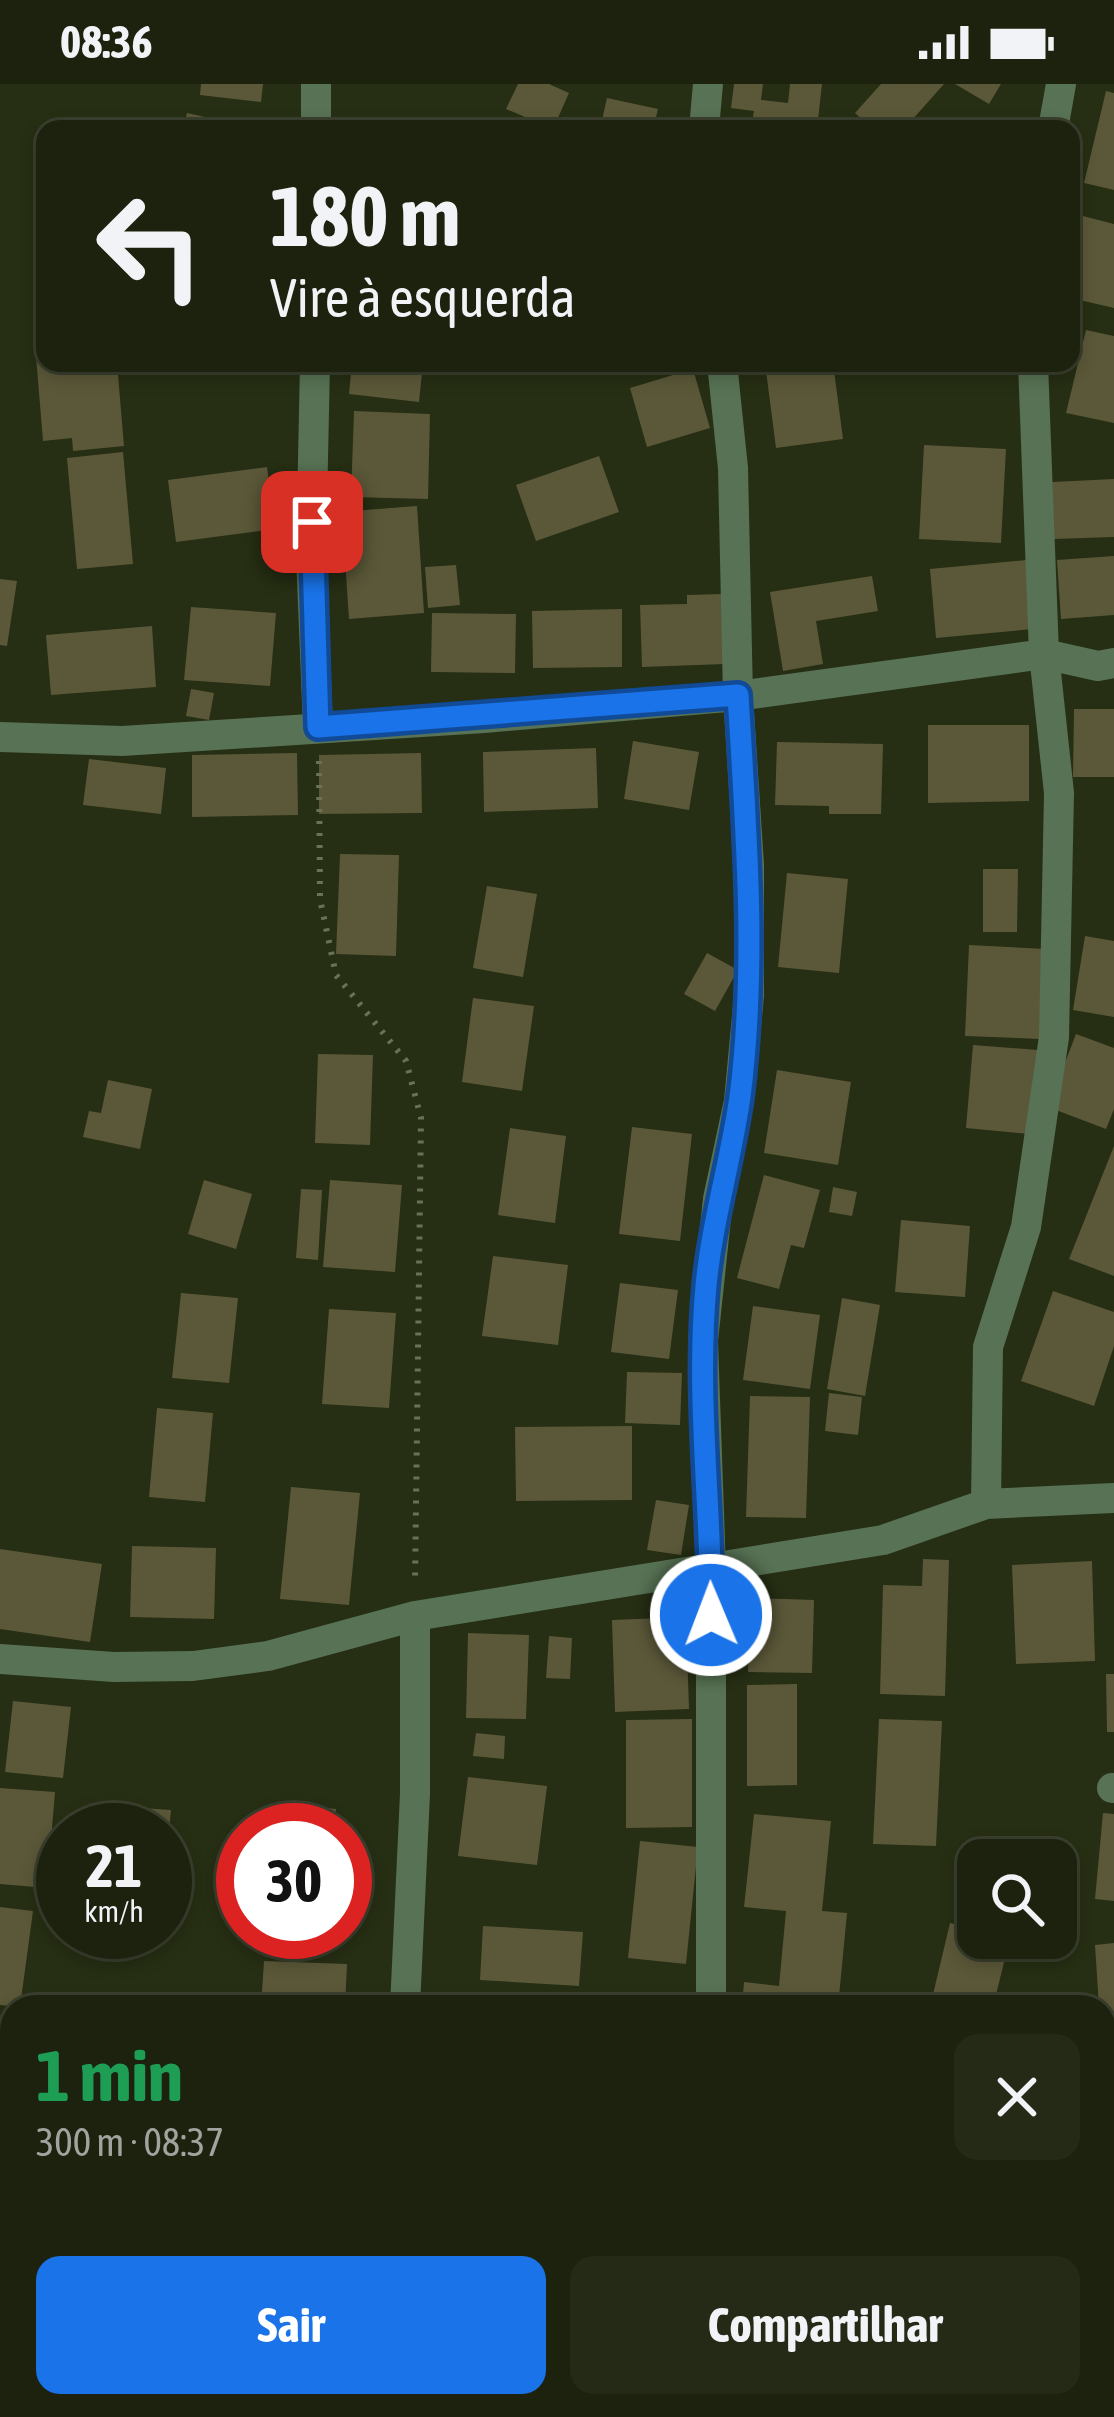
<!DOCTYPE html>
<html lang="pt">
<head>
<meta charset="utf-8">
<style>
	:root { --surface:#1c220e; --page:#252a17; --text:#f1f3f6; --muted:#a0a49e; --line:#3a3f2e; --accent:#1a73e8 }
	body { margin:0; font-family:"Asap Condensed",sans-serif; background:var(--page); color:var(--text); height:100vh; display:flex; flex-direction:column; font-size:45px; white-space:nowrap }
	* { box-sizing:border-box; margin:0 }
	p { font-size:39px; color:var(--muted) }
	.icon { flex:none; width:66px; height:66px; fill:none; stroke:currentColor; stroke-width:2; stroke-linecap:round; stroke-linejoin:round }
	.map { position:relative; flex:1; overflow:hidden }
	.drawer { position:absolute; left:0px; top:1911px; width:1116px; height:423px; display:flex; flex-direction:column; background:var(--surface); border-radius:36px 36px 0 0; box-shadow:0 6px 18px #0003,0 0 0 3px var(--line) }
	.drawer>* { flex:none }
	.hud { position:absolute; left:36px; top:36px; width:1044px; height:252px; border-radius:24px; box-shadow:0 6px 18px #0003,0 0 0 3px var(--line); background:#1c220e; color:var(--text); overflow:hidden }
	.fabs { position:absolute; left:957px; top:1755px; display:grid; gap:24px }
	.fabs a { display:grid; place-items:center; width:120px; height:120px; border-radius:24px; background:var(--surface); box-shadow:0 6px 18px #0003,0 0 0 3px var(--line); font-size:60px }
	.speed { position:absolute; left:36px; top:1719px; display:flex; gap:24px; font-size:60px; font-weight:700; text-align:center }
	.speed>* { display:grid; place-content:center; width:156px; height:156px; border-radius:50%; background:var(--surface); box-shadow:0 6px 18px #0003,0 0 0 3px var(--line); line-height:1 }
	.speed small { font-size:30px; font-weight:400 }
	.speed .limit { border:18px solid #d22; background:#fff; color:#111 }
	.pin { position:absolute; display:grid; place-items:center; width:102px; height:102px; color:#fff; margin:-51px; border-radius:24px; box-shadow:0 6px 18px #0006 }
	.me { position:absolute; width:132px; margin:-66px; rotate:359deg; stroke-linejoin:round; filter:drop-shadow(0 0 9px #0008) }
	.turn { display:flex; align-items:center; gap:42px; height:252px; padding:0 36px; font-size:54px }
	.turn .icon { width:156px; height:156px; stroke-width:2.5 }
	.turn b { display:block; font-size:84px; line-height:102px }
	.round { display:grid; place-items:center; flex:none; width:126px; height:126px; border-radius:24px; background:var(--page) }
	.summary { display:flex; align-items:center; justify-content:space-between; height:204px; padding:0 36px }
	h1 { font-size:72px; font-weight:700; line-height:90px; color:#1e9e55 }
	.button { display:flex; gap:24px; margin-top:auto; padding:24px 36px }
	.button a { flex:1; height:138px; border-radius:24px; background:var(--accent); color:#fff; font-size:48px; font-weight:700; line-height:138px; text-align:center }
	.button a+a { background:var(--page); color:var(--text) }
	.status { display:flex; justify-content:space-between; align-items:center; height:84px; padding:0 60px; background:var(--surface); direction:ltr }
	.status svg { height:33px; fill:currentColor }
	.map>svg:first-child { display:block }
	.building { fill:#5b5839 }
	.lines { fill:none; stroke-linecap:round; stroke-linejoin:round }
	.path { stroke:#69715a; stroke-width:6; stroke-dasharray:3 9; stroke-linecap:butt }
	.minor { stroke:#577254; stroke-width:30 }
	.route-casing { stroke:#114b97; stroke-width:30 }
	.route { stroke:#1a73e8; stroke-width:21 }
</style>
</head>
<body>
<div class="status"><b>08:36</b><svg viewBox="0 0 49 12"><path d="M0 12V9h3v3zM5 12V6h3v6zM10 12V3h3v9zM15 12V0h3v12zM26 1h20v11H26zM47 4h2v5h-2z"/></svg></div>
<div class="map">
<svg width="1114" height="2333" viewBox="0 0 1114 2333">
	<rect width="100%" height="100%" fill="#262e13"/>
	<path class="building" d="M201 0H263L261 18 200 11Z
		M518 0H549L569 9 553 45 506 25Z
		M734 0H763L761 16 788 19 790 0H822L817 45 752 38 754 27 731 24Z
		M881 0H944L904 45H873L855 29Z
		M955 0H1001L989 20Z
		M1106 7 1114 9V106L1084 99Z
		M607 14 658 25 653 45H600Z
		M187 29 250 43V45H183Z
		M1071 129 1114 140V224L1071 214Z
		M1086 246 1114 252V339L1066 329Z
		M45 247V279H117L124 362 73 367 72 354 43 357 34 248Z
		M352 279H423L419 318 349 310Z
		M765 279H833L843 355 776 364Z
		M693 285 710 344 647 363 630 304Z
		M354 327 430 330 428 415 351 413Z
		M924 361 1006 365 1001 459 919 455Z
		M123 368 133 480 77 485 67 374Z
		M599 372 619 428 536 457 516 401Z
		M267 383 275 445 176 458 168 396Z
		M1114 395V453L1054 455 1052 398Z
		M417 422 424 529 349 535 344 460 328 462 326 429Z
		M1114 472V531L1061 535 1057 476Z
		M1027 476 1033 545 936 554 930 485Z
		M456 481 460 521 428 524 425 483Z
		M872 492 878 527 816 537 823 580 783 587 770 508Z
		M0 495 17 497 7 562 0 561Z
		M722 510 725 580 642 583 640 521 687 520V511Z
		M191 523 276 529 270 602 184 596Z
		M622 525V583L533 584 532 527Z
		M432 529 516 530 515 589 431 588Z
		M152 542 156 603 51 611 46 551Z
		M191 605 214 609 209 636 186 632Z
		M1074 625H1114V693H1073Z
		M928 641H1029V717L928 719Z
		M633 657 699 668 689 726 624 715Z
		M777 658 883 660 881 730H829V722L775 721Z
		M596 664 598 724 484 728 483 668Z
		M297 669 298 731 192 733V671Z
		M421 669 422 729 319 730V671Z
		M89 675 166 684 161 730 83 721Z
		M340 770 399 771 396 872 336 870Z
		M983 785H1018L1017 848H983Z
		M787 789 848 795 839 889 778 883Z
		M487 802 537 810 523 893 473 884Z
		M1085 852 1114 857V933L1073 926Z
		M969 861 1045 865 1040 955 965 952Z
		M707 869 738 886 715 927 684 910Z
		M473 914 534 922 522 1007 462 998Z
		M1076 950 1114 964V1025L1106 1045 1048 1023Z
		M973 961 1038 966 1030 1050 966 1044Z
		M318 970 373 971 370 1061 315 1059Z
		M777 986 851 998 838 1081 764 1069Z
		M108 996 152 1005 140 1065 83 1053 89 1027 101 1029Z
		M632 1043 692 1050 680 1157 619 1150Z
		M510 1044 566 1052 555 1139 498 1131Z
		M1114 1062V1192L1069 1175Z
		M764 1091 820 1106 804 1164 791 1161 779 1205 737 1194Z
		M204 1096 252 1110 236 1165 188 1150Z
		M330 1096 402 1101 395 1188 323 1183Z
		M833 1103 857 1108 852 1132 829 1128Z
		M301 1105 322 1106 318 1176 296 1174Z
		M901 1136 970 1142 965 1213 895 1208Z
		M493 1172 568 1181 558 1261 482 1252Z
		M620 1199 678 1206 669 1275 611 1268Z
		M1053 1207 1114 1228V1262L1094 1322 1021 1297Z
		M181 1209 238 1214 229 1299 172 1294Z
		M842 1214 880 1221 865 1312 827 1305Z
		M753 1222 820 1231 810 1305 743 1296Z
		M329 1225 396 1229 389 1324 322 1320Z
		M627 1288 682 1289 680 1341 625 1339Z
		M829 1309 862 1313 858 1351 825 1347Z
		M750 1312 810 1313 806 1434 746 1433Z
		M157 1324 213 1329 205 1418 149 1413Z
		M632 1342V1416L516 1417 515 1343Z
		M291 1403 360 1409 349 1521 280 1515Z
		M656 1416 689 1421 681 1471 647 1466Z
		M132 1462 216 1464 214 1535 130 1533Z
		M0 1465 102 1480 90 1558 0 1545Z
		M923 1475 949 1476 945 1612 880 1610 883 1501 922 1502Z
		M1092 1477 1095 1577 1016 1580 1012 1481Z
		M751 1514 814 1516 812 1589 748 1588Z
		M686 1533 689 1625 615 1628 612 1536Z
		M468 1549 529 1551 526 1635 466 1634Z
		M549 1552 572 1554 570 1595 546 1594Z
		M1106 1590H1114V1648H1107Z
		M797 1600V1701L747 1702V1601Z
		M13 1617 71 1623 63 1694 5 1688Z
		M692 1635V1743L626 1744V1636Z
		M879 1635 942 1637 936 1762 873 1760Z
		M476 1649 505 1652 504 1675 473 1672Z
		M468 1693 547 1702 537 1781 458 1772Z
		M0 1704 55 1708 47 1804 0 1800Z
		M277 1719 336 1725 334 1746H275Z
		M113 1722 171 1726 168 1759 165 1746H111Z
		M1103 1729 1114 1730V1817L1095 1815Z
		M754 1730 831 1737 822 1827 847 1829 838 1923H742L744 1898 779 1902 786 1827 744 1823Z
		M640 1757 698 1763 686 1880 628 1874Z
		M0 1823 33 1827 20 1923 0 1921Z
		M950 1839 978 1846V1854H1010L993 1923H930Z
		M483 1842 583 1848 579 1902 480 1896Z
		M1114 1859V1974H1104V1923H1099L1095 1861Z
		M264 1877 347 1880 345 1923H261Z
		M0 1936 12 1937 9 2036 0 2035Z
		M1104 2031 1114 2033V2145L1104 2144Z
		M1104 2182 1114 2184 1111 2230 1104 2229Z
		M603 2322H629L668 2333H600Z
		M729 2322H805L803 2333H727Z
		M999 2322H1091L1088 2333H997Z"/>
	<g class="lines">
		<path class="path" d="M319 677 320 815 336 891 406 977 421 1034 415 1499"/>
		<path class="minor" d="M316 0V45
			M704 45 708 0
			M1053 45 1061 0
			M315 279 311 471 318 643
			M0 653 122 657 484 634 738 612 1044 570 1098 582 1114 579
			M986 1420 988 1263 1026 1143 1054 953 1059 709 1044 570 1033 279
			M0 1575 114 1583 193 1582 268 1572 415 1532 883 1456 986 1420 1114 1414
			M1112 1704H1114
			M405 1923 415 1710V1532
			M711 1923V1487L703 1257 718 1115 739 1017 749 911V781L738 612 733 384 722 279
			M1104 2000 1114 2001
			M0 2062 12 2060
			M1104 2278 1114 2280
			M384 2333V2322
			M699 2333 701 2322"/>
	</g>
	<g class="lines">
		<g class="route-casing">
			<path id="route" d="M312 438 318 643 738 611C746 745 757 879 740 1013 731 1076 712 1138 706 1202 696 1311 711 1421 711 1531"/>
		</g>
		<use href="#route" class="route"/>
	</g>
</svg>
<div class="fabs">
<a><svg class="icon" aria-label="search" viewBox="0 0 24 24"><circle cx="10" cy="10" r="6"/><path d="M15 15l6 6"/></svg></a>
</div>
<div class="speed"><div>21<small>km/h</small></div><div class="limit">30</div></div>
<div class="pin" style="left:312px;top:438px;background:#d93025"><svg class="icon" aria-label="arrive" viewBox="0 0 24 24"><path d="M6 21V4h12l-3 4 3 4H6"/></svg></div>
<svg class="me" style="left:711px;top:1531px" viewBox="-20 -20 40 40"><circle r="17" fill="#1a73e8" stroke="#fff" stroke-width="3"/><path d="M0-11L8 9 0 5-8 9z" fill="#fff"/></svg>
<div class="hud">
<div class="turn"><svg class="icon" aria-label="left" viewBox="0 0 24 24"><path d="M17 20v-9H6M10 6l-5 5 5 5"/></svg><div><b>180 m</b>Vire à esquerda</div></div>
</div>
<section class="drawer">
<div class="summary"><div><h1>1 min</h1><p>300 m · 08:37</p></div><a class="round"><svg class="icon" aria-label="close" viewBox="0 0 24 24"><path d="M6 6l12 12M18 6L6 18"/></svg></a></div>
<div class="button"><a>Sair</a><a>Compartilhar</a></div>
</section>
</div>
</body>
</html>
